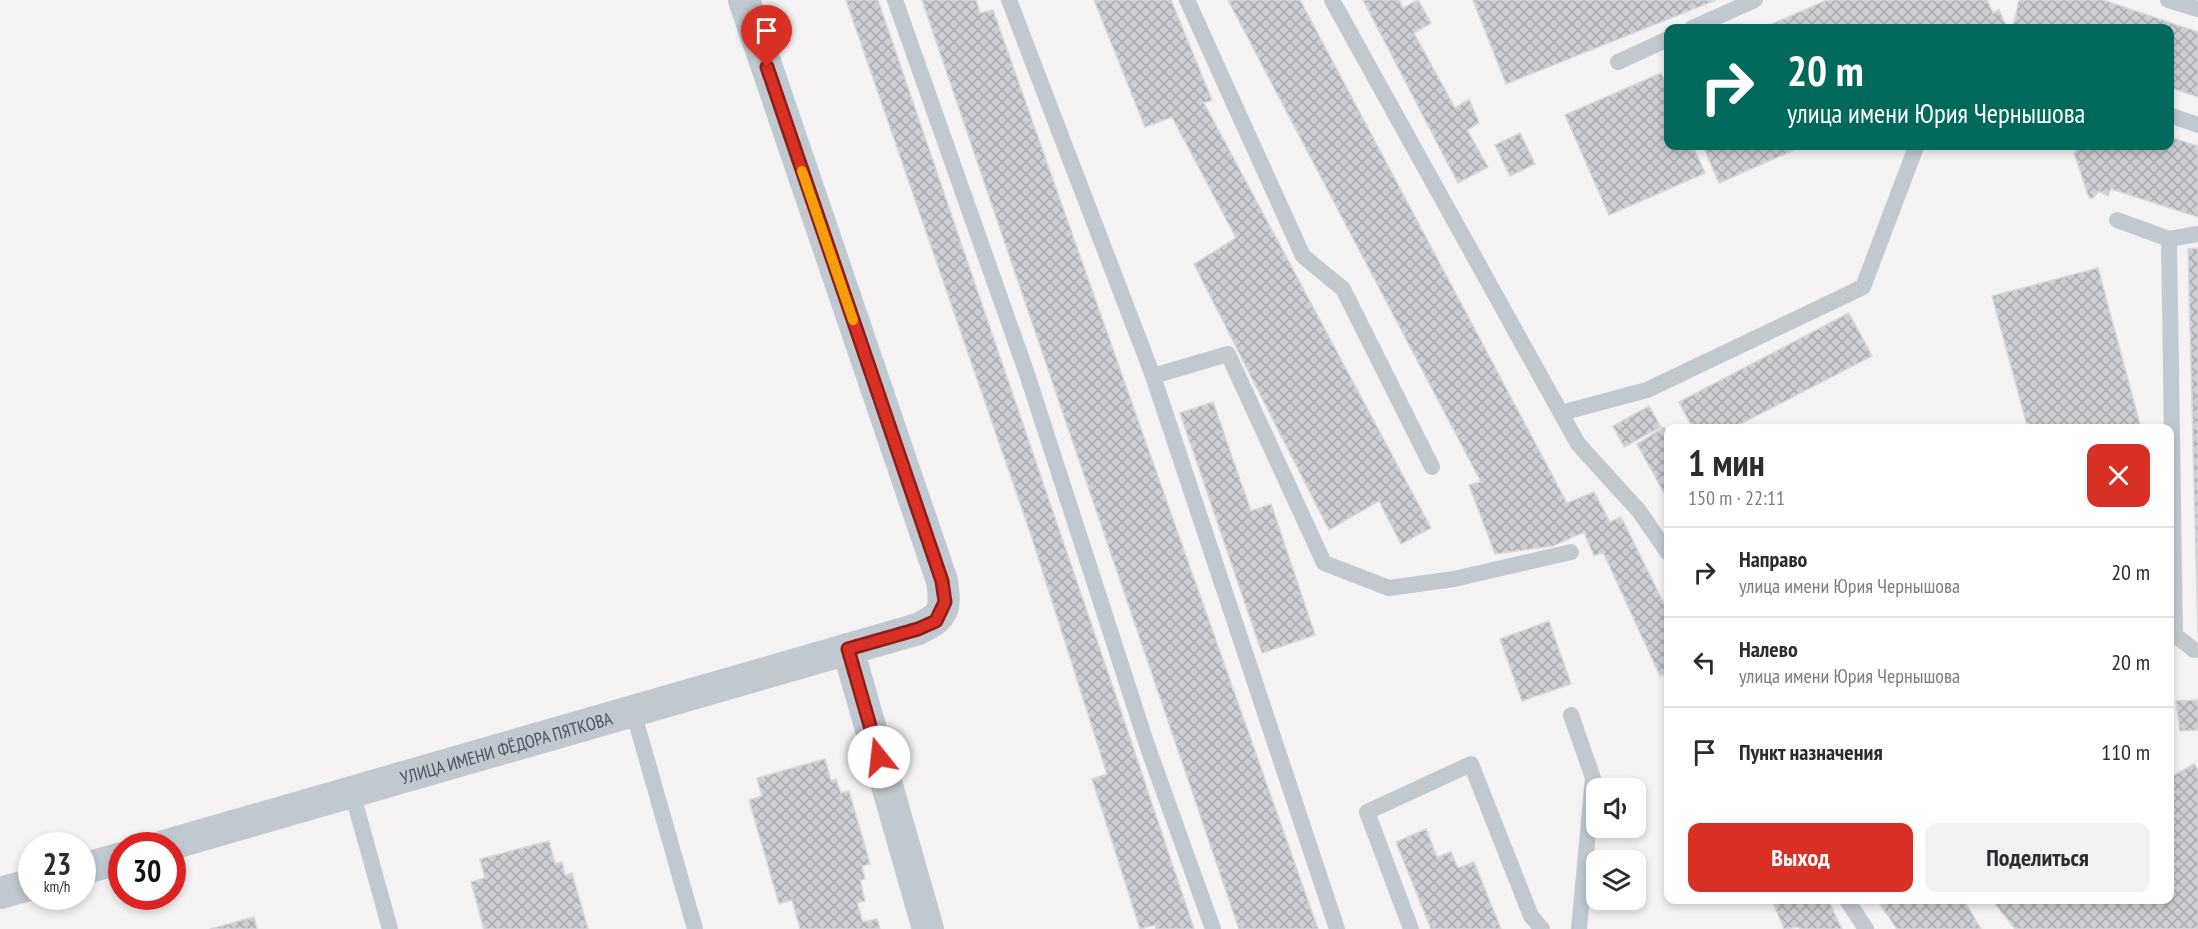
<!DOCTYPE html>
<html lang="ru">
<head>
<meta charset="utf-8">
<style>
	:root { --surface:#fff; --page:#f2f2f3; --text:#2b2b33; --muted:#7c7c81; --line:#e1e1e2; --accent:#d93025 }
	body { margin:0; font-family:"PT Sans Narrow",sans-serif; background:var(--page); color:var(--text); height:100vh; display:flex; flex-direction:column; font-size:22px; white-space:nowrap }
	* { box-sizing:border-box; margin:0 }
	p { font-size:20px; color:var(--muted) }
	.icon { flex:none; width:33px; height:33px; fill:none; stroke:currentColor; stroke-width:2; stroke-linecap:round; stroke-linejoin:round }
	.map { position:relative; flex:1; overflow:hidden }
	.panel { position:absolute; left:1664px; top:424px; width:510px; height:480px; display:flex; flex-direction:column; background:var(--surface); border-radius:12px; box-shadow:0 3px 9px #0003 }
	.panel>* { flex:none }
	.top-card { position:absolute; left:1664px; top:24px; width:510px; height:126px; border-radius:12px; box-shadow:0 3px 9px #0003; background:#00695c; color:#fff; overflow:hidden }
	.fabs { position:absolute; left:1586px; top:778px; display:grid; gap:12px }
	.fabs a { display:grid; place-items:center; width:60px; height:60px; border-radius:12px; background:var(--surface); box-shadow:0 3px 9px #0003; font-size:30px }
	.speed { position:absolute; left:18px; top:832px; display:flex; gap:12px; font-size:30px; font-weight:700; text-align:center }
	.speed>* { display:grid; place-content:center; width:78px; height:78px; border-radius:50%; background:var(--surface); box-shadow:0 3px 9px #0003; line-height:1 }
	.speed small { font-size:15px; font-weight:400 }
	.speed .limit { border:9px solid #d22; background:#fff; color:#111 }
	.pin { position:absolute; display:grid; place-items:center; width:51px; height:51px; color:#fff; margin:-62px -26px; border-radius:50% 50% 50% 0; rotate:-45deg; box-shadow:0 0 6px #0007 }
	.pin .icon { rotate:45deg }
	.me { position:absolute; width:66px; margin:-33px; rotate:344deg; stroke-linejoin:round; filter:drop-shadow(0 0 4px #0008) }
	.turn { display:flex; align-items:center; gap:21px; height:126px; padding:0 24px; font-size:27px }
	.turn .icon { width:78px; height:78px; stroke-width:2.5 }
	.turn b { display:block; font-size:42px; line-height:51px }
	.round { display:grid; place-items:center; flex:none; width:63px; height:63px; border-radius:12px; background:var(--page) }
	.overview { display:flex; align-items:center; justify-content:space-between; height:102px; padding:0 24px }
	h1 { font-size:36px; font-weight:800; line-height:45px }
	.action { display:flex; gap:12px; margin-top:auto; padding:12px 24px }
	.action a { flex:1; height:69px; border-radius:12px; background:var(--accent); color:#fff; font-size:24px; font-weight:800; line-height:69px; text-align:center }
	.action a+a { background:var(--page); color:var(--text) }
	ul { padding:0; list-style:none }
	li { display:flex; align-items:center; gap:18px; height:90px; padding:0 24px; border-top:2px solid var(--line) }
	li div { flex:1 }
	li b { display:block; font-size:22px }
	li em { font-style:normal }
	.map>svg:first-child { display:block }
	.building { fill:url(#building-cross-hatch); stroke:#d6d8dd; stroke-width:1.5 }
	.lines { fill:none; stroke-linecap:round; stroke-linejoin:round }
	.service { stroke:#c0c9d0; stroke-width:16 }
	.minor { stroke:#c0c9d0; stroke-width:32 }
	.route-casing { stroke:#8d1f18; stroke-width:15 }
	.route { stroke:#d93025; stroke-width:10 }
	.slow { stroke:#f59e0b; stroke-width:10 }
	.labels { text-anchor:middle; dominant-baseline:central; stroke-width:5; stroke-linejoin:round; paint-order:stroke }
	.street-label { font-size:18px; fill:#49545f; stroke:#fff }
</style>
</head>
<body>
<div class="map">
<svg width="2198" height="929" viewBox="0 0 2198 929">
	<defs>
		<pattern id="building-cross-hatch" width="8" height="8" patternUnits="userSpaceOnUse" patternTransform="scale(1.5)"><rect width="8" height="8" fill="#ccced4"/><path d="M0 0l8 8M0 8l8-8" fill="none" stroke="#a8aaaf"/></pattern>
	</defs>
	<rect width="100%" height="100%" fill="#f4f2f2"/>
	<path class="building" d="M846 0H878L1118 702 1194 929H1156L1155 925 1140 929 1092 779 1107 774 1031 535Z
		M922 0H976L980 13 993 10 1318 929H1239Z
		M1094 0H1171L1212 100 1204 103 1431 528 1401 544 1379 501 1329 530 1194 264 1236 238 1172 117 1145 127Z
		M1228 0H1300L1567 503 1594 492 1610 522 1621 517 1668 612V673L1660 676 1603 552 1594 556 1584 532 1553 546 1495 554 1469 485 1481 482Z
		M1363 0H1399L1403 8 1418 0 1431 23 1414 33 1455 108 1469 99 1479 123 1467 130 1488 167 1458 183Z
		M1473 0H1716L1506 84Z
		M1827 0H1987L1993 13 1999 10 2007 28H1763Z
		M2019 0H2103L2198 32V97L2169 87V28H2017L2013 27Z
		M1661 73 1668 88V146H1693L1705 173 1609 215 1565 115Z
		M1520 133 1535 164 1510 176 1495 145Z
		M2169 137 2198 146V217L2111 189 2108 196 2099 191 2093 198H2089L2074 153 2081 147 2076 146H2169Z
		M1703 146H1803L1719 183Z
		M2198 248V633L2188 249Z
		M2098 268 2141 428 2028 429 1992 296Z
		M1849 313 1872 356 1731 429H1693L1679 402Z
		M1213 402 1251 511 1271 504 1315 635 1262 653 1180 413Z
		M1649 406 1661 427 1624 447 1613 426Z
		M1664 427 1668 434V500L1637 444Z
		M1549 621 1571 684 1522 701 1500 639Z
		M2198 700V730L2180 731 2176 701Z
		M825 759 831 781 836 779 841 793 849 791 870 864 862 866 865 879 860 880 865 901 857 903 863 922 877 919 880 929H800L792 900 779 904 749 800 762 796 757 778Z
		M2194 764 2198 770V929H2015L1992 900H2169V778Z
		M1426 829 1437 857 1451 852 1458 868 1474 862 1501 929H1431L1396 842Z
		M549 841 555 864 562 862 565 875 572 873 588 929H484L471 882 485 878 480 859Z
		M1772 900H1828L1842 929H1800L1799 927 1784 929Z
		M1877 900H1964L1981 929H1897Z
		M254 917 257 929H210Z"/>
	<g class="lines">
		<path class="service" d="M895 0 1027 374 1147 745 1213 929
			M1009 0 1153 376 1337 929
			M1187 0 1303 256 1343 289 1432 467
			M1332 0 1578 444 1639 511 1668 553
			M2168 0 2198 9
			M1692 28 1755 0
			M1618 62 1668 39
			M2169 115 2198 125
			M2117 220 2169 239 2198 234
			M2169 239 2175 635 2194 650
			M1153 376 1228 354 1324 563 1389 588 1454 579 1571 552
			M1561 413 1647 390 1863 287 1916 147
			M633 711 695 929
			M1571 715 1593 778 1579 929
			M352 792 390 929
			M1847 900 1866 929
			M1411 929 1367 812 1471 764 1531 916 1542 929"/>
		<g class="minor">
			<path d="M848 649 928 929"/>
			<path id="s1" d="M164 846 918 629C945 616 946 609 942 581L744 0"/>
			<path d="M82 869 122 858"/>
			<path d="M0 893 32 884"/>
		</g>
	</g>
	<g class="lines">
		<g class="route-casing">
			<path id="route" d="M767 67 942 581 945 602 936 621 918 629 848 649 879 757"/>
		</g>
		<use href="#route" class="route"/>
		<path class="slow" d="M802 171 853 320"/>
	</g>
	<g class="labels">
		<g class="street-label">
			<text stroke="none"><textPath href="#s1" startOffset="356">УЛИЦА ИМЕНИ ФЁДОРА ПЯТКОВА</textPath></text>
		</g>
	</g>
</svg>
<div class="fabs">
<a><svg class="icon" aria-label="sound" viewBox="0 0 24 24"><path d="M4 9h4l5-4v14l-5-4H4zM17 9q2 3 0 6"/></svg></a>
<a><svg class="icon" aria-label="layers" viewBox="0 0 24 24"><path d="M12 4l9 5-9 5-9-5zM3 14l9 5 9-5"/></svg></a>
</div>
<div class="speed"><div>23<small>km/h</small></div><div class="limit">30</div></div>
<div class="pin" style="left:767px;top:67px;background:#d93025"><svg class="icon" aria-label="arrive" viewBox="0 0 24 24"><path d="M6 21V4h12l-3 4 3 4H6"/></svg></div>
<svg class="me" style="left:879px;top:757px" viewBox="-20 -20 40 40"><circle r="19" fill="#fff"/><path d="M0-13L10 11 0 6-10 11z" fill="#d93025"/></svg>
<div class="top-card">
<div class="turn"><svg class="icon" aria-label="right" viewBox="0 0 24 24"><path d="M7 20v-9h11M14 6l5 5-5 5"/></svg><div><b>20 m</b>улица имени Юрия Чернышова</div></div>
</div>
<section class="panel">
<div class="overview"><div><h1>1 мин</h1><p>150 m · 22:11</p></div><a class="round" style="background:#d93025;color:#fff"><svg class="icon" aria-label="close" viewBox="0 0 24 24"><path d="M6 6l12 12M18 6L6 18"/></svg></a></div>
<ul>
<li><svg class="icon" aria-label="right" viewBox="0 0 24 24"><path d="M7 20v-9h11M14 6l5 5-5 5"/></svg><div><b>Направо</b><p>улица имени Юрия Чернышова</p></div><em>20 m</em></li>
<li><svg class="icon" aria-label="left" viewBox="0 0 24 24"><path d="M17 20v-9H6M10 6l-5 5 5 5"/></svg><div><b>Налево</b><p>улица имени Юрия Чернышова</p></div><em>20 m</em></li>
<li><svg class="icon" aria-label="arrive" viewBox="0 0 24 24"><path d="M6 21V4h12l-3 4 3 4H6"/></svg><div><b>Пункт назначения</b></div><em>110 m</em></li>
</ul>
<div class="action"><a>Выход</a><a>Поделиться</a></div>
</section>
</div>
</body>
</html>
